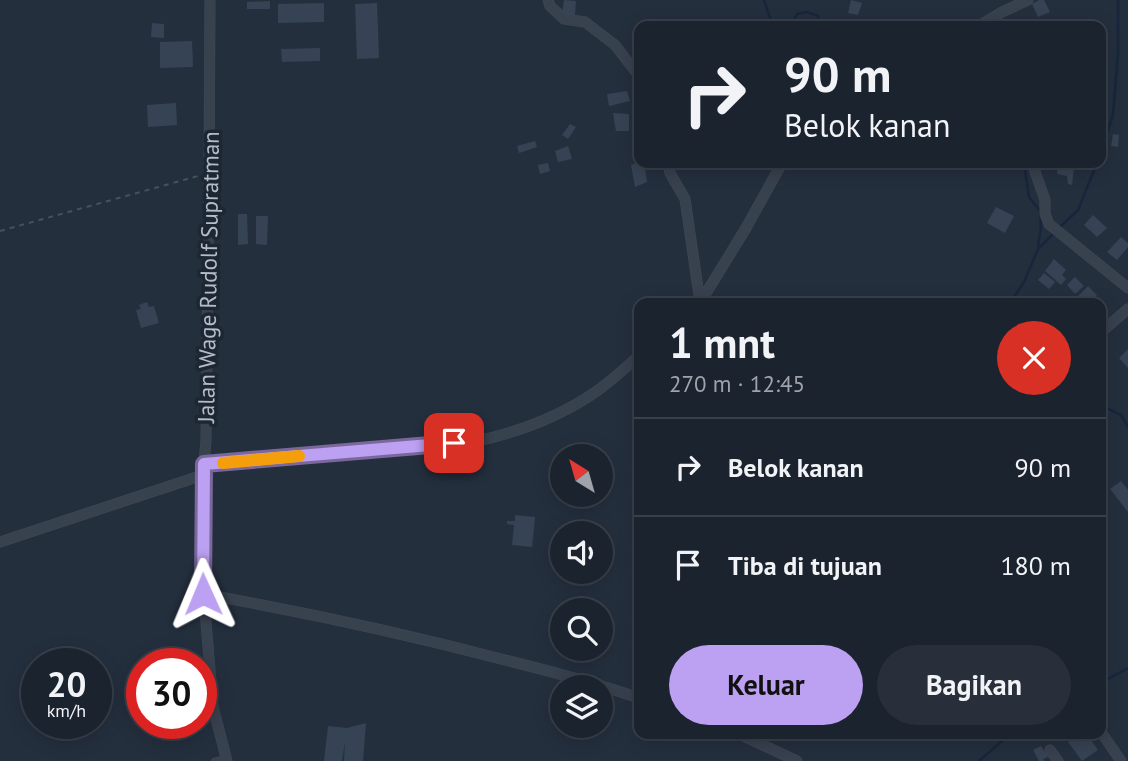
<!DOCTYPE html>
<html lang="id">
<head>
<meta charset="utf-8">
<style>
	:root { --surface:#1b232e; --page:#282f3a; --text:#f1f3f6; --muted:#a0a4aa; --line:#39404a; --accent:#bca0f2 }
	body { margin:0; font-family:"PT Sans",sans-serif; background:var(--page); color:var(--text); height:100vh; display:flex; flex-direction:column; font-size:26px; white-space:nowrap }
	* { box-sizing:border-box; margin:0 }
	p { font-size:23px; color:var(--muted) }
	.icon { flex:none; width:38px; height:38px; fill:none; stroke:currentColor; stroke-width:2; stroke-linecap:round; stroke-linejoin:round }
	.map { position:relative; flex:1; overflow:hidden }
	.sheet { position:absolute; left:634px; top:298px; width:472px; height:441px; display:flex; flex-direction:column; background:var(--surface); border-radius:14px; box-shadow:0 4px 18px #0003,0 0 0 2px var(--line) }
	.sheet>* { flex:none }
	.top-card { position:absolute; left:634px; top:21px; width:472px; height:147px; border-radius:14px; box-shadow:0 4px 18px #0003,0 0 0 2px var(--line); background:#1b232e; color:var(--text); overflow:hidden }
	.needle { width:46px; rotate:323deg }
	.tools { position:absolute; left:550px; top:444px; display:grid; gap:14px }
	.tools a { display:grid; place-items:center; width:63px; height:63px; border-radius:50%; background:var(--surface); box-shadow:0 4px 18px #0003,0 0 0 2px var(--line); font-size:35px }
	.speed { position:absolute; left:21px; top:648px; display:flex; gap:14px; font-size:35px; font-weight:700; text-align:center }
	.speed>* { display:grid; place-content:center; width:91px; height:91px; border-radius:50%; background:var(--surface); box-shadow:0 4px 18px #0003,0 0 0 2px var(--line); line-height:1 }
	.speed small { font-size:18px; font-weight:400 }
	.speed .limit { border:10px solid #d22; background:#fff; color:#111 }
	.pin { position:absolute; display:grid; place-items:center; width:60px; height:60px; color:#fff; margin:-30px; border-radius:14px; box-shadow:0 4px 10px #0006 }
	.me { position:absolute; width:77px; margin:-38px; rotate:359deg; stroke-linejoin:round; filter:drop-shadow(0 0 5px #0008) }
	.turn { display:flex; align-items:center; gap:24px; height:147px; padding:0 35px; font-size:32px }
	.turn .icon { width:91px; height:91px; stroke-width:2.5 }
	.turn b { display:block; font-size:49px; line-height:60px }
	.round { display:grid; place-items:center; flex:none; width:74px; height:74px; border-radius:37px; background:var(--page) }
	.headline { display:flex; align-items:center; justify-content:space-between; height:119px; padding:0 35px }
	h1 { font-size:42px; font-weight:700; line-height:52px }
	.action { display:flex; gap:14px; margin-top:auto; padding:14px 35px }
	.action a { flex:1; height:80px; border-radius:42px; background:var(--accent); color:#111; font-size:28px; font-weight:700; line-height:80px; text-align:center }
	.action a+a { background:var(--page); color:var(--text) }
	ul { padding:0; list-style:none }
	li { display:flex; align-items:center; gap:21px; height:98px; padding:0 35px; border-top:2px solid var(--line) }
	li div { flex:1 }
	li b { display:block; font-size:26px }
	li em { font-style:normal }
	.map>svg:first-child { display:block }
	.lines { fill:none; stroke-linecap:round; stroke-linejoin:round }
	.stream { stroke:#17263c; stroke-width:2.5 }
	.building { fill:#364354 }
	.lane-casing { stroke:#414a57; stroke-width:6 }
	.street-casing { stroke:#414a57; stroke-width:11 }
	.path { stroke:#3f5557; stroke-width:2; stroke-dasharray:5 5; stroke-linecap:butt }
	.lane { stroke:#38414e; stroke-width:4.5 }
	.street { stroke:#38414e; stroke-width:10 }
	.route-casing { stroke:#7a689d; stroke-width:18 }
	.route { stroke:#bca0f2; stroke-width:12 }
	.slow { stroke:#f59e0b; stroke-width:12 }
	.labels { text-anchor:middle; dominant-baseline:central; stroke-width:7; stroke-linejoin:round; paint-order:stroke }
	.street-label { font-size:23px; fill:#b4bcc9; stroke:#1d2633 }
</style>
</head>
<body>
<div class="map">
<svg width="1128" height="761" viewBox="0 0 1128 761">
	<rect width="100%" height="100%" fill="#242f3e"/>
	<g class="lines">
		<path class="stream" d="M764 0 770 18 771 26
			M790 26 793 23 797 14 807 12 818 16 820 26
			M1101 151 1113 115 1118 53V0
			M1024 163 1029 197 1040 211 1041 228 1038 246
			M1059 228 1078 210 1097 163
			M1010 303 1024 282 1038 249 1054 233
			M1101 405 1121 415 1128 427
			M1101 681 1108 679 1128 668
			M979 761 1011 733"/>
	</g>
	<path class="building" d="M564 0 576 1 575 15 562 14Z
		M851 0 862 3 858 15 848 13Z
		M1039 0H1044L1050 12 1038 17 1032 4Z
		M270 1V9H247V2Z
		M324 3V22L278 23V4Z
		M377 3 379 58 357 59 355 4Z
		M152 23 164 24V38L151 37Z
		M192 41 193 67 160 68V42Z
		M320 48V61L282 62 281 49Z
		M627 91 630 101 609 106 607 94Z
		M176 103 177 125 148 127 147 105Z
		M613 113 629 114V131H616Z
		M570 124 576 127 568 139 562 135Z
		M1113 134 1119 135 1118 147 1111 146Z
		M535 141 537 147 519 153 517 146Z
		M568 146 572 159 558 162 555 151Z
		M639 162 644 163 647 182 635 187 631 165Z
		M548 163 550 171 540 174 538 165Z
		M1058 165 1074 167 1072 185 1068 184 1067 176 1057 174Z
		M996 207 1014 216 1005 233 987 223Z
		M238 214H247L248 244 238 245Z
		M1093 215 1107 228 1097 237 1084 225Z
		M256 216H268L267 245 256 244Z
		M1121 237 1128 243V247L1117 260 1107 252Z
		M1054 259 1066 270 1062 275 1066 279 1061 285 1045 271Z
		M1044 273 1055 282 1049 289 1038 280Z
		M1075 277 1084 286 1075 294 1067 285Z
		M1088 286 1097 295 1090 303H1081L1076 298Z
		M147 302 149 307 154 306 159 323 141 328 136 310 141 309 139 305Z
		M1128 349V368L1119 358Z
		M1121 481 1128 490V512L1110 489Z
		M515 515 535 517 532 547 512 545 514 525 507 524V521H515Z
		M160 723 182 725 181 739 159 736Z
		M366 723 363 761H344L345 742 342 761H324L328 726 347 728Z
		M1081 733H1086L1098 750 1082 761 1068 742Z
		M1041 746 1048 757 1043 759 1044 761H1039L1033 750Z"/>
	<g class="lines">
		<g class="lane-casing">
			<path id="lane" d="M214 761 226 758"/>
		</g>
		<g class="street-casing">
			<path id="street" d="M210 0 209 173 206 440 203 475V586L213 707 227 761
				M548 0 550 6 564 19 585 22 615 45 639 76
				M979 26 1002 12 1028 0
				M668 163 670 173 685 199 700 302
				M1032 163 1045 200V214L1049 224 1128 288
				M700 303 746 228 782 163
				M1101 332 1128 309
				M204 464 477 441C519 432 561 416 597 391 611 381 625 368 639 356
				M0 542 203 475
				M203 594C305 612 406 634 505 660 550 671 595 683 639 698
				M1101 732 1121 761
				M737 733 797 761
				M1050 750 1058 761"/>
		</g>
		<path class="path" d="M0 231 198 176"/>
		<use href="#lane" class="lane"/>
		<use href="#street" class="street"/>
	</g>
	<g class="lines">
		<g class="route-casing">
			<path id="route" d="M203 594 204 464 454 443"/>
		</g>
		<use href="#route" class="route"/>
		<path class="slow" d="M223 463 299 456"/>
	</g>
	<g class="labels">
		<g class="street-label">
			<text transform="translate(208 277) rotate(-89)">Jalan Wage Rudolf Supratman</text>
		</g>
	</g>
</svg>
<div class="tools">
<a><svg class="needle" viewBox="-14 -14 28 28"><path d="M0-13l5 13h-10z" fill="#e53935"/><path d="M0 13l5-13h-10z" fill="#a0a4aa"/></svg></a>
<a><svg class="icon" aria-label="sound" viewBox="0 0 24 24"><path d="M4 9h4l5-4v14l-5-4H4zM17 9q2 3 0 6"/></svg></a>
<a><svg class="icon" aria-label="search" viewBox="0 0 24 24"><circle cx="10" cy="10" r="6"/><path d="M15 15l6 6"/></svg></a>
<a><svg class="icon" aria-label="layers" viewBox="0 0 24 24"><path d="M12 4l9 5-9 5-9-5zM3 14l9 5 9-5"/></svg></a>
</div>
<div class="speed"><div>20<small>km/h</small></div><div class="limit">30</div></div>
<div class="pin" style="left:454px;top:443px;background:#d93025"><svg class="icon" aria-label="arrive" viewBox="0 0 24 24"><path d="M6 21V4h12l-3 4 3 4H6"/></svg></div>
<svg class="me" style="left:203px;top:594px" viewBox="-20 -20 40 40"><path d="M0-17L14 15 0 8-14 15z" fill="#bca0f2" stroke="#fff" stroke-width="4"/></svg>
<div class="top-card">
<div class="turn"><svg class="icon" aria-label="right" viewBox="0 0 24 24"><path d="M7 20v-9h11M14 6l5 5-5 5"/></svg><div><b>90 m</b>Belok kanan</div></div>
</div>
<section class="sheet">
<div class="headline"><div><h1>1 mnt</h1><p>270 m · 12:45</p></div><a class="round" style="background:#d93025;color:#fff"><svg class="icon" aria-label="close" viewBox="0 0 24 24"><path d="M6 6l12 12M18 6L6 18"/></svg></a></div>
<ul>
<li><svg class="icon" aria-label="right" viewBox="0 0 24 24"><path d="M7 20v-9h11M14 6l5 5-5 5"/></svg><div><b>Belok kanan</b></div><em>90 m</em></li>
<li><svg class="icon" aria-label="arrive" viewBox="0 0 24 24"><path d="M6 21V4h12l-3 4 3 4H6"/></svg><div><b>Tiba di tujuan</b></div><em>180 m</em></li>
</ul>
<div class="action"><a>Keluar</a><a>Bagikan</a></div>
</section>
</div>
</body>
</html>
